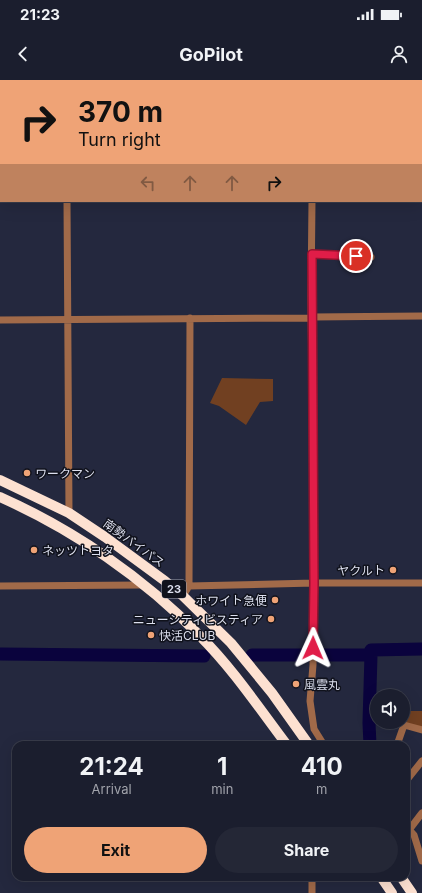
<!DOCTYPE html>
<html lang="en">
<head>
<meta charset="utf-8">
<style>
	:root { --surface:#1b1e2e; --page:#242736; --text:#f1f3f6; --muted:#a0a2aa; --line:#393c4a; --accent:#efa376 }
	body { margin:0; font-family:Inter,"Noto Sans JP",sans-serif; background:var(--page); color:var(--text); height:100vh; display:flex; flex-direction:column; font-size:15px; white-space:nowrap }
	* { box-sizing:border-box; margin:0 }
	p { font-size:13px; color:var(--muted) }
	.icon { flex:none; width:22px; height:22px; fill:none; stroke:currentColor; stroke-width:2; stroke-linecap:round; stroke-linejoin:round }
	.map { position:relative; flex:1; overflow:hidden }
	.sheet { position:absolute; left:12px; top:661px; width:398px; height:140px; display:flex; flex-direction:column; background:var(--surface); border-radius:12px; box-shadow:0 4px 16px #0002,0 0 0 1px var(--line) }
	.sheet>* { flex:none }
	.hud { position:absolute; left:0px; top:0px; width:422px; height:122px; box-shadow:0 4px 16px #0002,0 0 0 1px var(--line); background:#efa376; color:#111; overflow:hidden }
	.controls { position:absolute; left:370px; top:609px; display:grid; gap:8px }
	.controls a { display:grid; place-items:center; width:40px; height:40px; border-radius:50%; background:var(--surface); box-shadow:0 4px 16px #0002,0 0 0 1px var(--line); font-size:20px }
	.pin { position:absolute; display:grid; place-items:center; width:34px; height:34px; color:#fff; margin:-17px; border:2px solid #fff; border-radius:50%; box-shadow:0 1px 4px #0007 }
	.me { position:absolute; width:44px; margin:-22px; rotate:1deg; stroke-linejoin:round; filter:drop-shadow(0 0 3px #0008) }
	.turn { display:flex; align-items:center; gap:14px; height:84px; padding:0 12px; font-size:18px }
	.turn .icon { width:52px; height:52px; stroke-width:2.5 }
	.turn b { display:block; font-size:28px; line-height:34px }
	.lanes { display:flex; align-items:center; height:38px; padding:0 12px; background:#0003; justify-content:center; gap:20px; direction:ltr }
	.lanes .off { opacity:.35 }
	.eta { display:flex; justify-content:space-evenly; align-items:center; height:68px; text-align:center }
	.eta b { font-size:24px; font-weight:700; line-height:28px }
	.cta { display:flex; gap:8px; margin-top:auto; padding:8px 12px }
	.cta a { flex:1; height:46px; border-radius:24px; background:var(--accent); color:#111; font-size:16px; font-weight:700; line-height:46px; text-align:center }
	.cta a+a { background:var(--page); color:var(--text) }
	.status { display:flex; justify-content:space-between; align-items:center; height:28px; padding:0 20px; background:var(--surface); direction:ltr }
	.status svg { height:11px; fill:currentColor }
	header { display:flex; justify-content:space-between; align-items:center; height:52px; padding:0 12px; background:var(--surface); font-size:18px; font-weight:700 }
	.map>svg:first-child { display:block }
	.green { fill:#714021 }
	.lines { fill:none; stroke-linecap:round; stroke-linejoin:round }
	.stream { stroke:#0a033d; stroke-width:2 }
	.river { stroke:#0a033d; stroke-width:13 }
	.minor { stroke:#a16a49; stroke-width:7 }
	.highway { stroke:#fde1d1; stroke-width:10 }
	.route-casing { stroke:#92132f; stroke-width:10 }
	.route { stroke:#e11d48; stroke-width:7 }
	.poi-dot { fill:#efa376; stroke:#10121c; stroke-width:1.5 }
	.labels { text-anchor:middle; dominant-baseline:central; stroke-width:3; stroke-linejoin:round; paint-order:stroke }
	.shield { fill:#10121c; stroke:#9fa2af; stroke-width:1 }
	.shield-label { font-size:11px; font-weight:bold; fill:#dcdfee }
	.poi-label { font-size:12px; fill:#dcdfee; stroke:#10121c; text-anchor:start }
	.street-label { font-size:12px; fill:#dcdfee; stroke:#10121c }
</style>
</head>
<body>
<div class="status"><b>21:23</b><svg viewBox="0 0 49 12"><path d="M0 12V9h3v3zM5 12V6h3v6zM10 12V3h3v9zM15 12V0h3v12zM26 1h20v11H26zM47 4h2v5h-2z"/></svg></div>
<header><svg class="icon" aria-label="back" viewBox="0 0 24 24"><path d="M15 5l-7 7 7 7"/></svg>GoPilot<svg class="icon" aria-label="person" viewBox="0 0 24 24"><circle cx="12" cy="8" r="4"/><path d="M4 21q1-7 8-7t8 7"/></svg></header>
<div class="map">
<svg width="422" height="813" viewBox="0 0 422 813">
	<rect width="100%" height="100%" fill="#24283e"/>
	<path class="green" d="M222 298 273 299V321L260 322 246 345 219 326 210 323Z
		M403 631H422V647L404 643Z"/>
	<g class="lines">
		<path class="stream" d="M317 1 318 0
			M0 93H1"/>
		<path class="river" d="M0 574 204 576
			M252 575H371V570L422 569
			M370 665 369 643 371 575"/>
		<path class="minor" d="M67 1V0
			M313 1V0
			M421 64H422
			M67 121 69 433
			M312 121 311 216 314 503 313 585 310 621 314 649 324 665
			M312 174 371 177
			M312 237 422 236
			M0 240 312 238
			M0 506 143 505
			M189 506 314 503H422
			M183 516 189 506 190 238
			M397 665 404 645 422 650
			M406 701 422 681
			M406 746 414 755 422 781
			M409 750 422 733
			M312 813V797"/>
		<path class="highway" d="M0 400 69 433 105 457 165 501 183 516 231 563 272 613 309 665
			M0 417C74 450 144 498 200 556 233 589 259 628 287 665
			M381 797 392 813
			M401 797 412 813"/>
	</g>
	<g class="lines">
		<g class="route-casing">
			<path id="route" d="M313 568 314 503 312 174 356 176"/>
		</g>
		<use href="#route" class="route"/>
	</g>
	<g class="poi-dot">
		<circle cx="27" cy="393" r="4"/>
		<circle cx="34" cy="470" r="4"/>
		<circle cx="393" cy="490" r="4"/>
		<circle cx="275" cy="520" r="4"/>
		<circle cx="271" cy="539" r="4"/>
		<circle cx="151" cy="555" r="4"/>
		<circle cx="296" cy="604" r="4"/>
	</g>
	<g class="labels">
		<rect class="shield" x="162" y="500" width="24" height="18" rx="3"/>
		<g class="shield-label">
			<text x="174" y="509">23</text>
		</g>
		<g class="poi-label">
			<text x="35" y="393">ワークマン</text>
			<text x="42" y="470">ネッツトヨタ</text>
			<text x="385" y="490" text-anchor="end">ヤクルト</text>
			<text x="267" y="520" text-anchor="end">ホワイト急便</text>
			<text x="263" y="539" text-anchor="end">ニューシティビスティア</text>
			<text x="159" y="555">快活CLUB</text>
			<text x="304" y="604">風雲丸</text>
		</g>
		<g class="street-label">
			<text transform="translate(134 463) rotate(36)">南勢バイパス</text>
		</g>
	</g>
</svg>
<div class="controls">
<a><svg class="icon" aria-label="sound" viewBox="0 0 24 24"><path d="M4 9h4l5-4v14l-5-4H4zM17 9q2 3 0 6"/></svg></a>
</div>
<div class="pin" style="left:356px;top:176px;background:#d93025"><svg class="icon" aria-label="arrive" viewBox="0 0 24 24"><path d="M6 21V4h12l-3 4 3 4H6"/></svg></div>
<svg class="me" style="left:313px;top:568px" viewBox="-20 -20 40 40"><path d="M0-17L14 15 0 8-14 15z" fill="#e11d48" stroke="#fff" stroke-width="4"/></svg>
<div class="hud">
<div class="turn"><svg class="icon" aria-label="right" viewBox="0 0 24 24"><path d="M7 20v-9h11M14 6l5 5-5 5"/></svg><div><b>370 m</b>Turn right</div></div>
<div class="lanes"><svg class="icon off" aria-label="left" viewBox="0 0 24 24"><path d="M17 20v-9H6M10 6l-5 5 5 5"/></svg><svg class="icon off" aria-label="ahead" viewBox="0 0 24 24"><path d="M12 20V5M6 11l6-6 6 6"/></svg><svg class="icon off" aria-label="ahead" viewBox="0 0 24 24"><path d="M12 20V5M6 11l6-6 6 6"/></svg><svg class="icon" aria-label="right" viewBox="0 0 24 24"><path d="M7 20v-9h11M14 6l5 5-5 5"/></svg></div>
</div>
<section class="sheet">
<div class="eta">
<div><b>21:24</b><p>Arrival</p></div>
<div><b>1</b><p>min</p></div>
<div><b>410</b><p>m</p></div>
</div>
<div class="cta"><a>Exit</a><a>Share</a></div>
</section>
</div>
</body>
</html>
